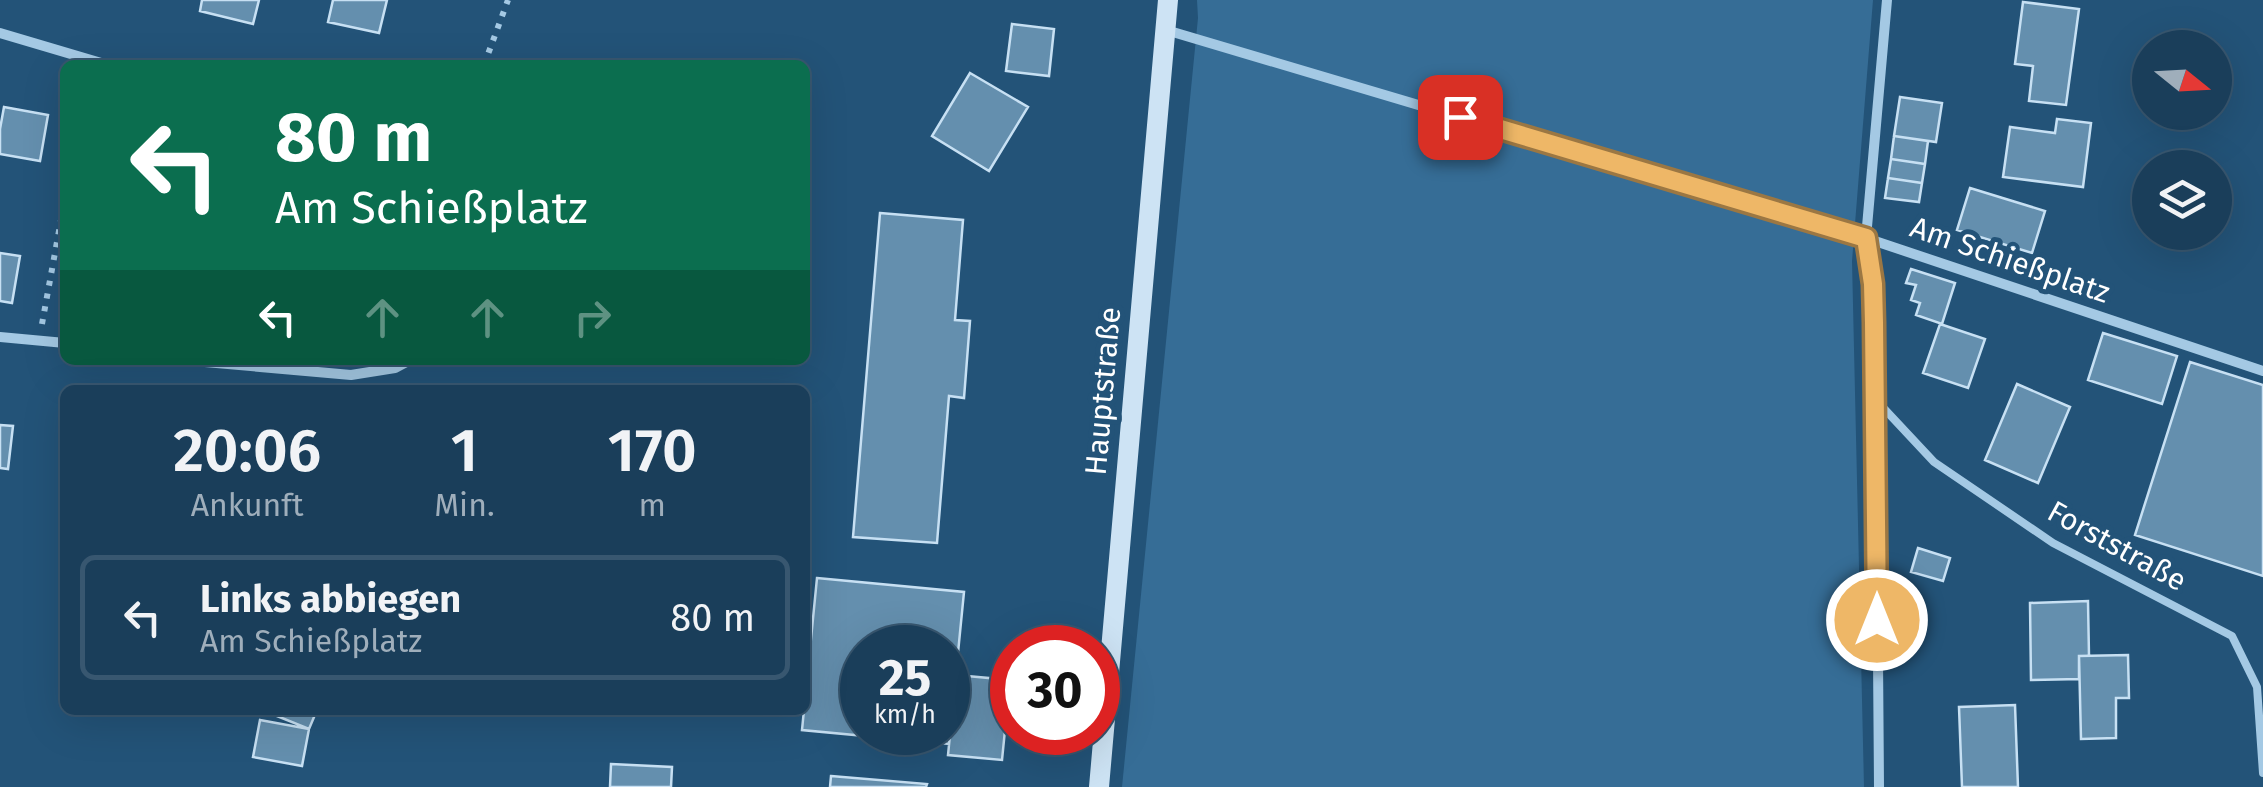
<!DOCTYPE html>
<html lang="de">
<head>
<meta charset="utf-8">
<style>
	:root { --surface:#1a3e5a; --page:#234560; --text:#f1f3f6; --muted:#9faebb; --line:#385770 }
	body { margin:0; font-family:"Fira Sans",sans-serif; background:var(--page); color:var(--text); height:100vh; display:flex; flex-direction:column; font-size:38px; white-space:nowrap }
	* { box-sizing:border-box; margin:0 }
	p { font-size:32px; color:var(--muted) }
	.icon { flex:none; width:55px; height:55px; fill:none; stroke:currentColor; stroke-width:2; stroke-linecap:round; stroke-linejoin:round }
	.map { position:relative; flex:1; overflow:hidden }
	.details { position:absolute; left:60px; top:385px; width:750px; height:330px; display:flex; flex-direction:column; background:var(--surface); border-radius:15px; box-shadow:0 10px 40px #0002,0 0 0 2px var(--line) }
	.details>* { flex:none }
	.top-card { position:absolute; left:60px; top:60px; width:750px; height:305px; border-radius:15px; box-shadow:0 10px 40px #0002,0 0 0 2px var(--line); background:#0b6e4f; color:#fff; overflow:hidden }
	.needle { width:65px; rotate:108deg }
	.buttons { position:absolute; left:2132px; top:30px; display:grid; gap:20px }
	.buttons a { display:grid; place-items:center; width:100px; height:100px; border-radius:50%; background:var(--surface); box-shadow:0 10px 40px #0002,0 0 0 2px var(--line); font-size:50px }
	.speed { position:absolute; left:840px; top:625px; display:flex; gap:20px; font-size:50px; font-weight:700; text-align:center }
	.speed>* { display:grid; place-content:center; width:130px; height:130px; border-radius:50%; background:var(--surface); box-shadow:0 10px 40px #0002,0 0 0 2px var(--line); line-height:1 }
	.speed small { font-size:25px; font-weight:400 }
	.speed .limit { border:15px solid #d22; background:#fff; color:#111 }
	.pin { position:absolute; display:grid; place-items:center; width:85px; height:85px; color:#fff; margin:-42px; border-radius:20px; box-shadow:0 5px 15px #0006 }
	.me { position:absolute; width:110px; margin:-55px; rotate:0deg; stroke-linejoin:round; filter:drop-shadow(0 0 8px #0008) }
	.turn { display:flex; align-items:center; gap:35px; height:210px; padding:0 50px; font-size:45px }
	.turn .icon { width:130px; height:130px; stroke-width:2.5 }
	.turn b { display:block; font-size:70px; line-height:85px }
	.lanes { display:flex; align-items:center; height:95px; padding:0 50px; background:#0003; justify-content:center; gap:50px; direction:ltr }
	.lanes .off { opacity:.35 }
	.eta { display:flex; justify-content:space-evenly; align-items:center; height:170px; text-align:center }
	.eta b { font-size:60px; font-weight:600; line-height:70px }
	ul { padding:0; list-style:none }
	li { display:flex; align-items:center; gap:30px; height:125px; margin:0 20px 15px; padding:0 30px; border:5px solid var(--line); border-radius:15px }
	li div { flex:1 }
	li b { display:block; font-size:38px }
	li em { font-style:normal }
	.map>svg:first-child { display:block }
	.green { fill:#366d96 }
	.building { fill:#648fae; stroke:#c7e0f3; stroke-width:2.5; fill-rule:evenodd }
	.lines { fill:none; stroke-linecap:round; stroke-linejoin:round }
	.path { stroke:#a4c9e4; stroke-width:6; stroke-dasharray:5 8; stroke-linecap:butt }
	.service { stroke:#a4c9e4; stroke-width:8 }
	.minor { stroke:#a4c9e4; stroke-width:10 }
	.secondary { stroke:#cde3f4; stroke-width:20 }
	.route-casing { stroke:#9b7743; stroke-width:25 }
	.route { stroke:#eeb767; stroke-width:18 }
	.labels { text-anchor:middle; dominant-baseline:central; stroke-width:10; stroke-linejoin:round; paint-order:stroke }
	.street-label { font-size:30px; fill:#fff; stroke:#235378 }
</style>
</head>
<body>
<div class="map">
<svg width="2263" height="787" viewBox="0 0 2263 787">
	<rect width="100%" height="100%" fill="#235378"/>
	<path class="green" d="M1197 0H1873L1852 261 1864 787H1122L1198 18Z"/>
	<path class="building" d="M202 0H259L253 24 200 11Z
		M333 0H387L379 33 328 22Z
		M2023 2 2079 9 2066 105 2029 101 2033 66 2015 64Z
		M1012 24 1054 29 1049 76 1006 71Z
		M970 73 1028 107 989 171 932 136Z
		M1900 97 1942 103 1936 142 1894 136Z
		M4 107 48 115 40 161 0 154V129Z
		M2057 119 2091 123 2083 187 2003 177 2010 127 2055 133Z
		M1894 136 1928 141 1925 164 1891 159Z
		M1891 159 1925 164 1922 183 1888 178Z
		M1888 178 1922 183 1919 202 1885 198Z
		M1970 188 2045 211 2032 253 1957 230Z
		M880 213 963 220 955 320 970 321 964 398 949 396 937 543 853 537Z
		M0 253 20 256 12 303 0 301Z
		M1911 269 1955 283 1942 324 1916 315 1920 303 1911 300 1916 285 1906 283Z
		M1940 324 1985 339 1968 388 1923 373Z
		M2103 333 2177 356 2162 404 2088 380Z
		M2190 362 2263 385V576L2135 535Z
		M2017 384 2070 407 2038 483 1985 460Z
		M0 425 13 426 8 469 0 468Z
		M1918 548 1950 558 1943 581 1911 572Z
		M817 578 964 592 949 744 802 730ZM862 648H948V732H862Z
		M2088 601 2089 656H2079V679L2031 680 2030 603Z
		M2128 655 2129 698H2116V738L2081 739 2079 656Z
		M956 675 1010 680 1002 760 948 755Z
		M2015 705 2018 787H1962L1959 707Z
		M262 710H317L309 729Z
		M260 720 309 729 302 766 253 757Z
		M611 764 672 767 671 787H610Z
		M831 776 927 784 926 787H830Z"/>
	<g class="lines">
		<path class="path" d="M484 65 508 0
			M42 324 65 198"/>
		<path class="service" d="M1876 400 1934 462 2053 543 2232 636 2257 687 2263 773"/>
		<path class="minor" d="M1166 30 1866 238 2263 371
			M0 33 108 65
			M0 337 65 343
			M182 360 351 375 395 368 410 360
			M1879 787 1876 400 1873 284 1866 238 1887 0"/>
		<path class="secondary" d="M1099 787 1168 0"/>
	</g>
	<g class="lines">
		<g class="route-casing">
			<path id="route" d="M1460 117 1866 238 1873 284 1874 323 1877 620"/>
		</g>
		<use href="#route" class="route"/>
	</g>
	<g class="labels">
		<g class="street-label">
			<text transform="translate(2010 260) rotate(19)">Am Schießplatz</text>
			<text transform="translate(1103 391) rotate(-85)">Hauptstraße</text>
			<text transform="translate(2117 546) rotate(29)">Forststraße</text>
		</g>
	</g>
</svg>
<div class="buttons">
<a><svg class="needle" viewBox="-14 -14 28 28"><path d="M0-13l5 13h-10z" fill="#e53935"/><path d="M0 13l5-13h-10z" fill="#9faebb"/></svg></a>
<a><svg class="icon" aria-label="layers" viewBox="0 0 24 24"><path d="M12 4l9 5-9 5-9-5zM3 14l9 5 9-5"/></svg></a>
</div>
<div class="speed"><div>25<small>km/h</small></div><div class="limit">30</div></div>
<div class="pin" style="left:1460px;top:117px;background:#d93025"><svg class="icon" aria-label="arrive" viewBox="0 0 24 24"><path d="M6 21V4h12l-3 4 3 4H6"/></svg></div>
<svg class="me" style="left:1877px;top:620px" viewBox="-20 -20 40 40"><circle r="17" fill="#eeb767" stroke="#fff" stroke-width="3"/><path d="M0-11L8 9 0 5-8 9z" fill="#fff"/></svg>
<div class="top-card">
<div class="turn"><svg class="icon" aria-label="left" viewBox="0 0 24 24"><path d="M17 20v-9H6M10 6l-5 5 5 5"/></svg><div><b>80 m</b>Am Schießplatz</div></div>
<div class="lanes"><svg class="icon" aria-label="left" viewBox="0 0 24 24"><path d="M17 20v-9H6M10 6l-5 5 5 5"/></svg><svg class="icon off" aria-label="ahead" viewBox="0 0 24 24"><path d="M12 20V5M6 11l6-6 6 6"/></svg><svg class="icon off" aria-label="ahead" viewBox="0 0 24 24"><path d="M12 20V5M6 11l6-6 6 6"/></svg><svg class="icon off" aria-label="right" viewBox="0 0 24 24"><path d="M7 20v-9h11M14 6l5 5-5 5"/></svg></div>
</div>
<section class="details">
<div class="eta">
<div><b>20:06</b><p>Ankunft</p></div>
<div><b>1</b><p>Min.</p></div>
<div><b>170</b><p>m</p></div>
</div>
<ul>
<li><svg class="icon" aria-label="left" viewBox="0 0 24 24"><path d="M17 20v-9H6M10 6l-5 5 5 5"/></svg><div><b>Links abbiegen</b><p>Am Schießplatz</p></div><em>80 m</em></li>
</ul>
</section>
</div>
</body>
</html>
